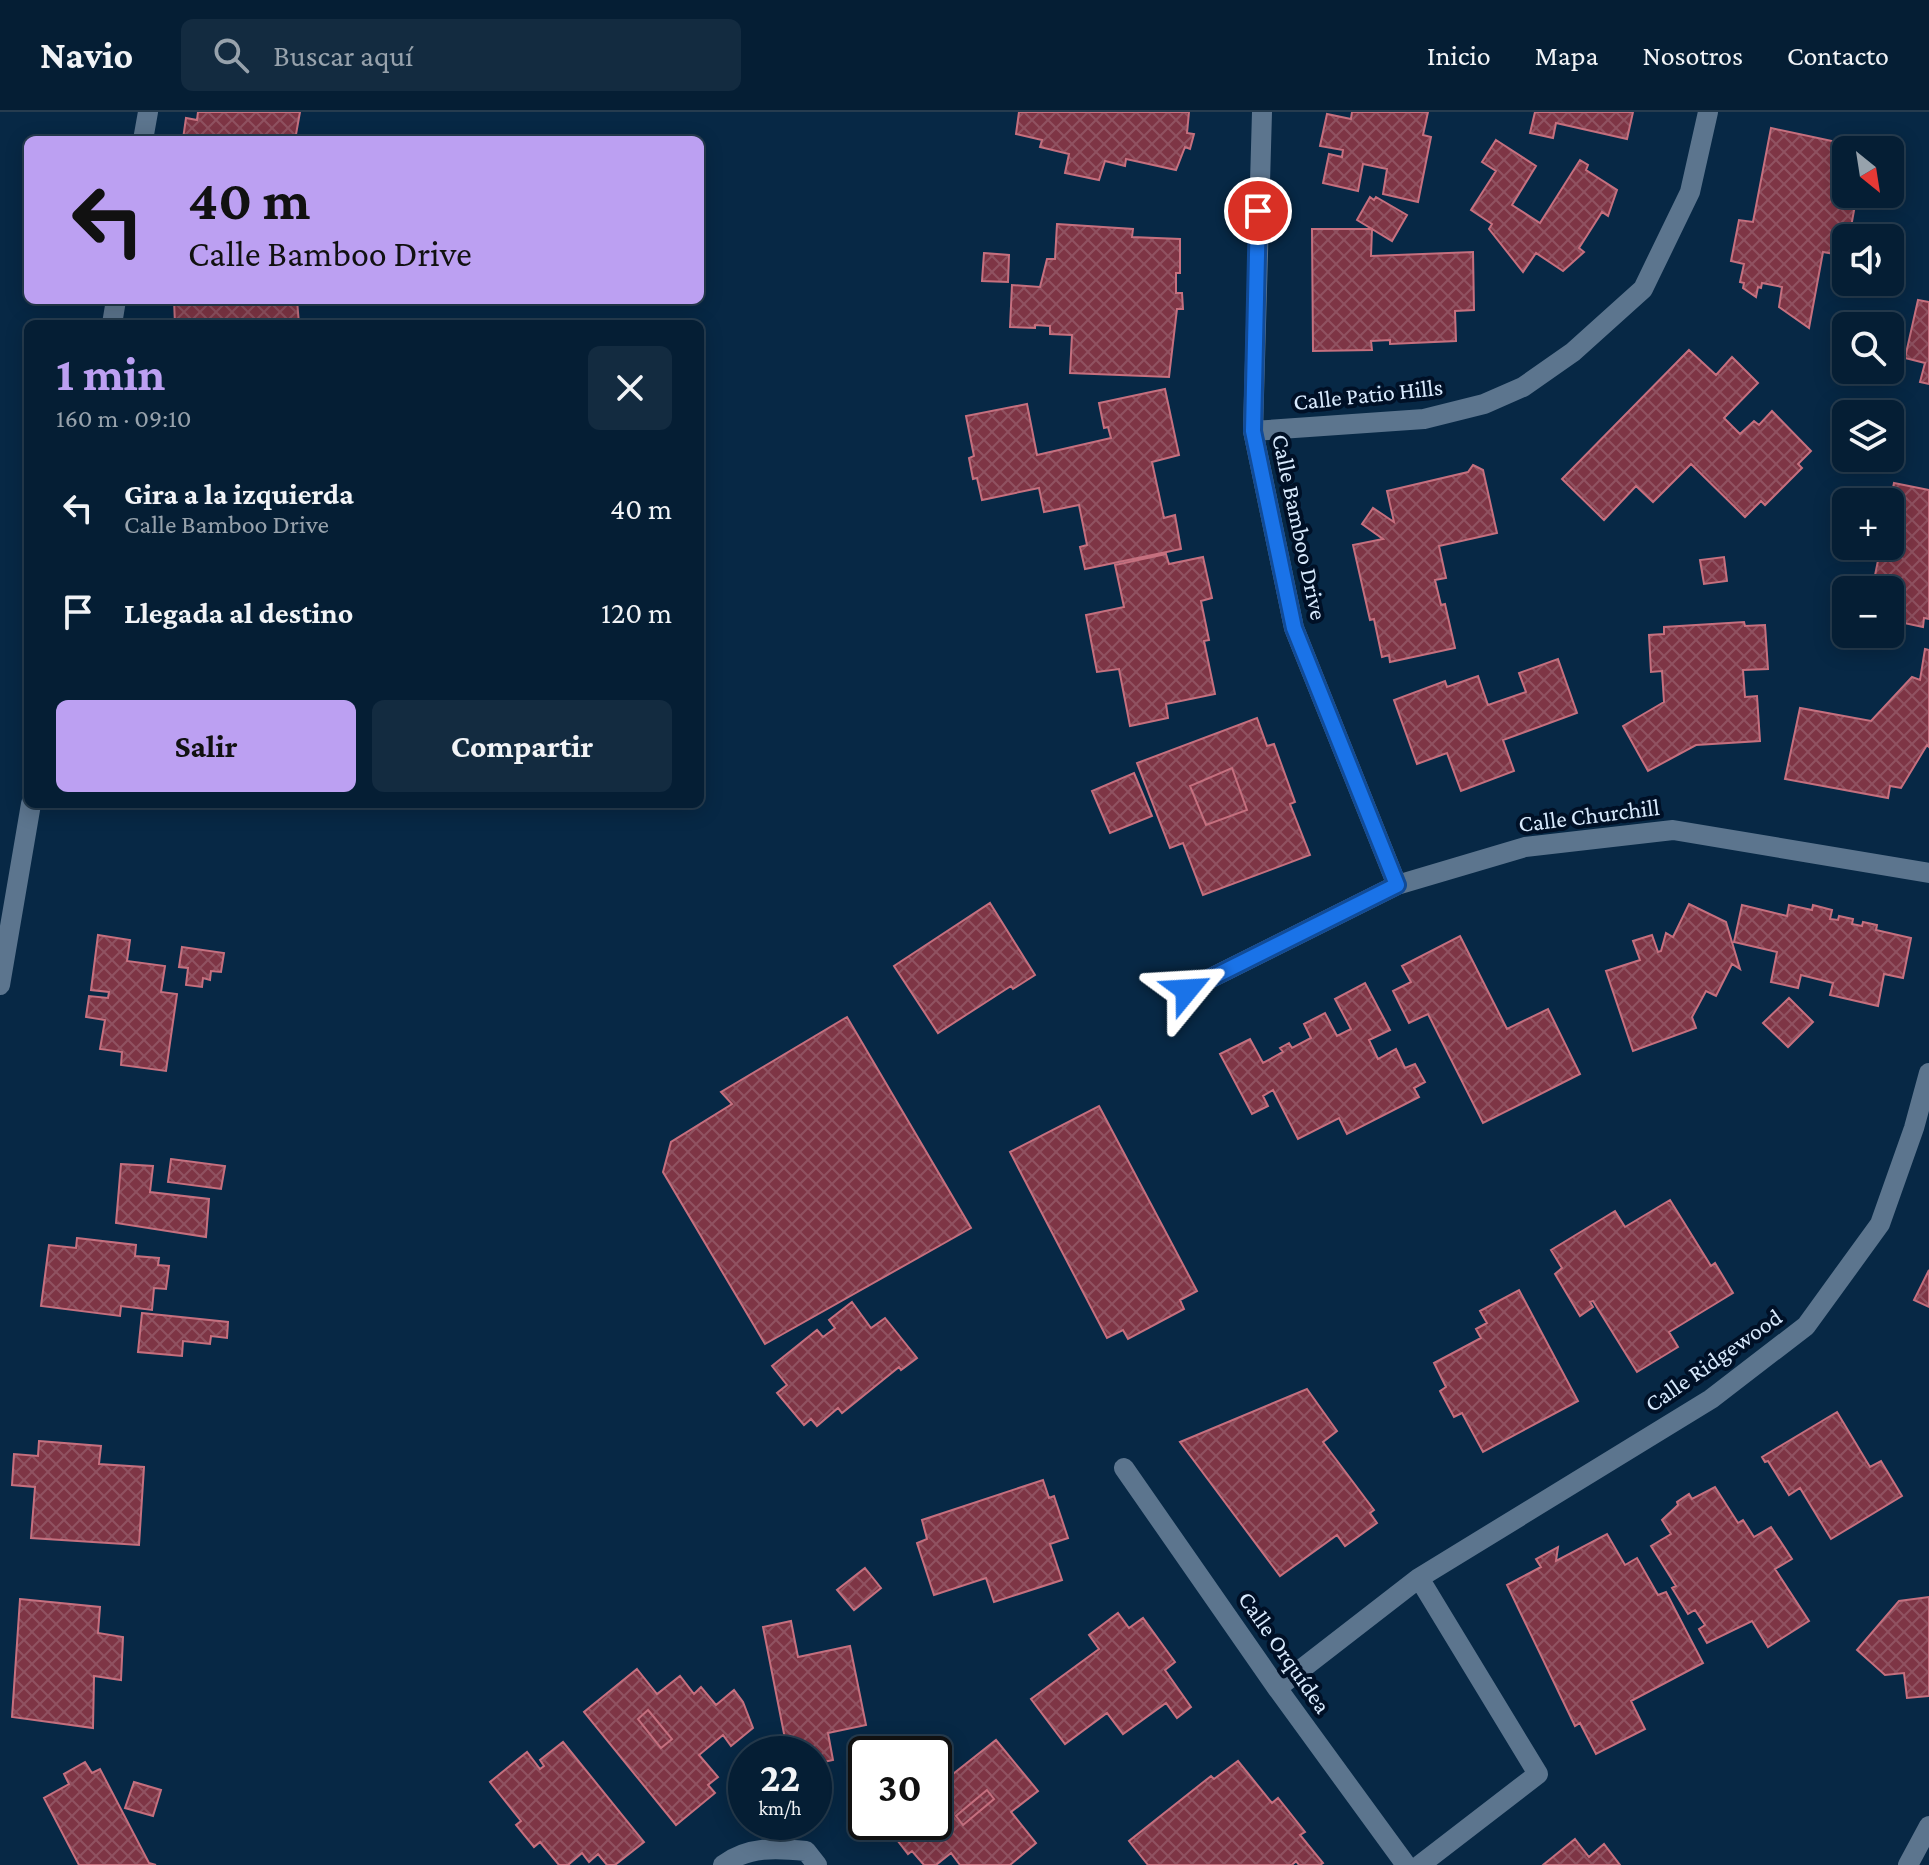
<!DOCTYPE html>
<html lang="es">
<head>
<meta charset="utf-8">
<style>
	:root { --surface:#051e34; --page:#132b40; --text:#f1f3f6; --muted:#97a2ac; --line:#263c4f; --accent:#bca0f2 }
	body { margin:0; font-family:"Crimson Pro",serif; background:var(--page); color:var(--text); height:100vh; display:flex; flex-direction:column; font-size:30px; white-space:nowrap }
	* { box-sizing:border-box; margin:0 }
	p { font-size:26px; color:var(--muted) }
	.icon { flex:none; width:44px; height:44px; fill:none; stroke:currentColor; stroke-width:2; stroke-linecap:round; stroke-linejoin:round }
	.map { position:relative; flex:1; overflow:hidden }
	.sheet { position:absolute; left:24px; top:208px; width:680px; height:488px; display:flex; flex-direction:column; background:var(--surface); border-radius:12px; box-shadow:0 4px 20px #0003,0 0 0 2px var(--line) }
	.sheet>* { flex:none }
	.top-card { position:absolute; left:24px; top:24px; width:680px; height:168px; border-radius:12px; box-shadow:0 4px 20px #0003,0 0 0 2px var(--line); background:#bca0f2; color:#111; overflow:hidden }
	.needle { width:52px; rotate:150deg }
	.tools { position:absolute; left:1832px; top:24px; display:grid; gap:16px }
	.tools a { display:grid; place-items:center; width:72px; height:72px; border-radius:12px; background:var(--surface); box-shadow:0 4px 20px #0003,0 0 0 2px var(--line); font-size:40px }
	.speed { position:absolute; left:728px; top:1624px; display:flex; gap:16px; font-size:40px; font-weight:700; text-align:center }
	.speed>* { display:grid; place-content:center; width:104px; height:104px; border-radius:50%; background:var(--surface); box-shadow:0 4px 20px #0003,0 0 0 2px var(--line); line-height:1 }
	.speed small { font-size:20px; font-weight:400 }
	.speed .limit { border:4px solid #111; border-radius:12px; background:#fff; color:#111 }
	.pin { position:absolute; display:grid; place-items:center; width:68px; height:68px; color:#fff; margin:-34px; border:4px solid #fff; border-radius:50%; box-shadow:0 2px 8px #0007 }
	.me { position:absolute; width:88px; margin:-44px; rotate:63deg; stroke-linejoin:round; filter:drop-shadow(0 0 6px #0008) }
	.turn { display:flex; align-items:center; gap:28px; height:168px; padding:0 32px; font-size:36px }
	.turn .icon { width:104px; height:104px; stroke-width:2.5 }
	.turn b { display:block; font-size:56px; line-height:68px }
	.round { display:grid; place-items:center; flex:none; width:84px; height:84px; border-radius:12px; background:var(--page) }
	.headline { display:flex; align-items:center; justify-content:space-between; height:136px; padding:0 32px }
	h1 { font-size:48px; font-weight:700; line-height:60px; color:var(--accent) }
	.button { display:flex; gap:16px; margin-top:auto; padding:16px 32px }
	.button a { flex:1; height:92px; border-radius:12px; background:var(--accent); color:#111; font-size:32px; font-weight:700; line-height:92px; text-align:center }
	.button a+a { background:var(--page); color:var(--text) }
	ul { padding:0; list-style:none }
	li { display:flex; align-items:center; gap:24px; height:104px; padding:0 32px }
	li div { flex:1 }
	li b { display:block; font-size:30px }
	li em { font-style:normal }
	header { display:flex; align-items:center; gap:48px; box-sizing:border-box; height:112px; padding:0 40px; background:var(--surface); border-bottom:2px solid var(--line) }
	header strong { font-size:38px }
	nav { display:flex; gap:44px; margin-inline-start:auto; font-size:28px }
	.search { width:560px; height:72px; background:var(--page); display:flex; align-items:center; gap:20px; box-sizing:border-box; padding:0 28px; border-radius:12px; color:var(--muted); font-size:30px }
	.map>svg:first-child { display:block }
	.building { fill:url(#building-cross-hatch); stroke:#c5707f; stroke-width:2; fill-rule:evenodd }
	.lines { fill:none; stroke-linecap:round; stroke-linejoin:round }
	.minor { stroke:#5c758e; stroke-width:20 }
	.route-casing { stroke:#114b97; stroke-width:20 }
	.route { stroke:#1a73e8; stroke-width:14 }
	.labels { text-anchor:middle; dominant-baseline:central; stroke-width:8; stroke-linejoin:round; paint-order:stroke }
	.street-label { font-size:24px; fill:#d8eafd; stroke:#001026 }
</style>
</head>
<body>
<header>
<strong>Navio</strong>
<div class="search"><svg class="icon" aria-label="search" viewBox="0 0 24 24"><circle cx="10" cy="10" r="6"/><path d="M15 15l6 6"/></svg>Buscar aquí</div>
<nav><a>Inicio</a><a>Mapa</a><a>Nosotros</a><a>Contacto</a></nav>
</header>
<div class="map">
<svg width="1929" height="1753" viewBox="0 0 1929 1753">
	<defs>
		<pattern id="building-cross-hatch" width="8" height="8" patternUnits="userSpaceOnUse" patternTransform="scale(2)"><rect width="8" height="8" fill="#7e3545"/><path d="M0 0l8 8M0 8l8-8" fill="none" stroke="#905261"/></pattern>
	</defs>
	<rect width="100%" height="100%" fill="#072845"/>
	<path class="building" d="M198 0H300L295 28 183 27 186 6 197 8Z
		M1019 0H1189L1187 21 1194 22 1190 37 1185 35 1176 58 1126 47 1125 54 1105 49 1099 68 1065 61 1069 42 1040 35 1042 28 1016 22Z
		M1352 0H1428L1423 23 1431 25 1418 90 1383 82 1387 57 1363 52 1358 79 1323 71 1329 42 1342 45 1343 38 1320 34 1327 2 1351 7Z
		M1535 0H1633L1627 27 1556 11 1553 26 1530 21Z
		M1771 16 1874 38H1846V82H1857L1849 126H1846L1845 144 1823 140 1809 216 1779 195 1782 175 1762 171 1761 176 1758 175 1756 185 1743 176 1744 171 1740 170 1744 152 1731 149 1739 108 1753 110Z
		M1496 28 1536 54 1512 93 1540 111 1580 48 1588 53 1586 58 1617 78 1608 104 1602 100 1579 136 1584 140 1563 159 1536 141 1523 160 1489 117 1492 112 1471 98 1496 59 1482 50Z
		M1370 85 1374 88 1376 85 1407 103 1392 129 1357 108Z
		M1057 112 1133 117 1132 125 1180 127V161H1176V181H1182L1183 197H1177L1169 265 1070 261 1072 223 1050 222V214L1035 213V216L1010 215 1012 173 1040 175 1047 147H1055Z
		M1312 117H1372L1371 144 1473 140 1474 198 1455 199 1456 229 1390 232V228L1371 229 1372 238 1313 239Z
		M984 141 1009 143 1008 170 982 169Z
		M174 188H297L299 212H175Z
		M1918 188 1929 190V272L1920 270 1925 251 1905 246Z
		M1689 238 1716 263 1732 245 1758 271 1724 306 1740 322 1754 309 1759 313 1772 299 1811 339 1798 352 1802 356 1765 393 1761 389 1745 405 1691 352 1653 390 1636 374 1604 408 1562 367Z
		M1165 277 1179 343 1152 350 1164 406 1175 403 1181 437 1085 457 1080 435 1087 433 1079 393 1044 400 1039 376 982 388 977 366 973 367 969 346 974 344 966 304 1027 292 1037 343 1111 326 1108 315 1104 316 1099 291Z
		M1473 353 1483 358 1497 421 1439 434 1446 466 1435 468 1441 493 1445 492 1455 536 1390 550 1389 543 1382 545 1374 507 1370 508 1353 433 1383 427 1362 412 1373 396 1394 410 1387 379 1468 360Z
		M1894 371 1929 378V507L1924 506 1923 515 1890 508V478H1872L1881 434H1890V390Z
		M1166 442 1169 452 1203 445 1212 486 1201 489 1209 528 1204 529 1215 582 1166 592 1168 606 1130 614 1119 557 1097 560 1086 503 1124 495 1115 453Z
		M1724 445 1727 469 1704 472 1700 448Z
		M1744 510 1745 514 1765 513 1768 557 1743 558 1745 585 1757 584 1760 629 1696 633 1648 659 1623 614 1664 590 1662 559 1651 560 1649 523 1664 522V515Z
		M1925 537 1929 538V635L1927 633 1901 676 1890 674 1888 686 1785 667 1800 596 1871 609 1912 565 1920 568Z
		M1558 547 1577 601 1503 628 1514 659 1461 679 1447 641 1417 652 1394 588 1445 569 1447 575 1478 564 1488 593 1526 580 1519 561Z
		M1257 606 1267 634 1274 632 1295 690 1290 692 1310 743 1203 783 1183 731 1170 736 1137 651ZM1232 656 1247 698 1206 713 1190 674Z
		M1232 656 1247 698 1206 713 1190 674Z
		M1134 661 1152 704 1110 721 1092 679Z
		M990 791 1035 863 1013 877 1011 874 938 921 894 854Z
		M1689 792 1726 810 1740 857 1732 852 1716 884 1706 879 1692 905 1696 916 1633 939 1606 859 1640 848 1633 829 1652 823 1658 840 1661 839 1666 821 1673 825Z
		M1742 793 1787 804 1789 793 1812 798 1813 793 1832 798 1830 807 1838 808 1839 804 1853 807 1852 812 1862 814 1863 810 1877 813 1876 818 1911 826 1903 866 1884 862 1878 894 1830 883 1833 871 1801 863 1798 876 1771 870 1777 840 1734 830Z
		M98 823 130 828 127 849 165 854 161 880 177 882 166 959 121 953 122 940 100 937 105 908 86 905 89 884 108 886 109 880 91 878Z
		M1460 824 1507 917 1548 897 1580 962 1483 1011 1428 902 1409 911 1393 879 1411 870 1402 854Z
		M182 835 224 841 221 860 211 859 210 868 203 866 202 875 186 873 188 856 179 855Z
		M1365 871 1390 918 1369 928 1378 947 1396 937 1405 956 1415 952 1425 970 1414 976 1419 985 1347 1022 1339 1006 1298 1027 1273 978 1263 984 1268 994 1252 1002 1220 942 1250 927 1263 951 1283 940 1280 936 1289 931 1292 936 1311 926 1304 912 1325 901 1337 924 1351 917 1335 887Z
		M1789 886 1813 910 1788 935 1763 911Z
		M847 905 971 1116 765 1232 663 1060 671 1030 732 992 721 980Z
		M1099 994 1197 1179 1180 1188 1184 1197 1128 1227 1123 1218 1107 1226 1010 1040Z
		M171 1047 225 1054 221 1077 168 1070Z
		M121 1052 153 1054 150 1080 209 1087 206 1125 116 1111Z
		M1670 1088 1711 1154 1715 1151 1733 1181 1669 1220 1678 1235 1637 1260 1593 1189 1590 1190 1593 1195 1580 1204 1555 1162 1562 1156 1551 1138 1615 1099 1625 1115Z
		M77 1126 136 1133 135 1144 159 1146 158 1153 169 1154 166 1177 154 1176 152 1198 121 1194 120 1204 41 1194 49 1133 76 1136Z
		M1929 1158V1195L1914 1188Z
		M1519 1178 1578 1289 1483 1340 1462 1301 1454 1305 1440 1279 1446 1275 1434 1251 1481 1226 1476 1217 1487 1211 1480 1199Z
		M852 1190 871 1216 885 1206 917 1246 901 1258 899 1255 842 1301 838 1296 817 1314 811 1307 804 1313 777 1281 787 1273 772 1254 817 1218 823 1225 835 1216 829 1208Z
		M142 1201 228 1210 227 1226 211 1224 210 1232 183 1229 182 1244 138 1240Z
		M1307 1277 1337 1319 1323 1330 1374 1398 1370 1401 1377 1411 1345 1434 1337 1423 1280 1464 1180 1330Z
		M1837 1300 1870 1355 1881 1349 1902 1384 1831 1427 1800 1376 1789 1383 1768 1349 1765 1350 1762 1345Z
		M39 1329 101 1334 99 1352 144 1355 139 1433 31 1426 35 1375 12 1373 14 1342 38 1344Z
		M1043 1368 1049 1386 1054 1384 1068 1426 1050 1432 1062 1468 994 1490 986 1466 934 1483 917 1431 927 1427 922 1408Z
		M1715 1375 1738 1411 1743 1408 1754 1425 1771 1415 1792 1447 1775 1457 1809 1509 1768 1535 1752 1509 1707 1531 1699 1517 1705 1513 1695 1498 1688 1502 1672 1476 1676 1474 1651 1434 1671 1422 1662 1408 1678 1393 1677 1390 1689 1382 1692 1387Z
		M1607 1422 1625 1453 1637 1446 1658 1483 1666 1480 1703 1551 1631 1589 1645 1617 1596 1642 1580 1611 1575 1614 1507 1473 1541 1455 1536 1447 1558 1435 1556 1449Z
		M865 1456 881 1476 854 1498 837 1478Z
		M1929 1485V1584L1907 1586 1904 1561 1885 1563 1857 1538 1899 1489Z
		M20 1487 100 1495 98 1521 123 1525 121 1568 94 1564 93 1616 12 1605Z
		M1118 1501 1129 1516 1143 1506 1175 1550 1165 1558 1191 1595 1177 1606 1166 1591 1123 1622 1107 1601 1065 1632 1031 1587 1099 1537 1089 1523Z
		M791 1509 798 1545 850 1534 866 1613 828 1621 833 1648 814 1652V1642H788L763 1515Z
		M637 1557 657 1582 680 1564 694 1582 701 1575 716 1593 734 1578 743 1590 753 1616 731 1634 723 1623 699 1643 718 1665 708 1673 715 1681 676 1713 584 1600ZM648 1598 672 1627 661 1636 638 1607Z
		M648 1598 672 1627 661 1636 638 1607Z
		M996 1628 1038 1679 1011 1700 1036 1731 1010 1753H960L951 1741 936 1753H924L912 1739 908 1742 884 1711 934 1710V1677ZM987 1678 994 1687 963 1713 956 1704Z
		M563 1630 644 1730 615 1753H607L598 1742 589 1750 582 1741 568 1753H559L540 1730 534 1735 516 1713 521 1709 490 1670 527 1640 540 1657 544 1654 540 1648Z
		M1238 1649 1272 1691 1278 1686 1305 1720 1300 1723 1323 1751 1320 1753H1299L1296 1749 1292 1753H1148L1129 1729 1211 1664 1214 1667Z
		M85 1650 92 1661 100 1657 149 1751 156 1753H79L44 1686 69 1672 64 1662Z
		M134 1670 161 1678 153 1704 125 1696Z
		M987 1678 994 1687 963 1713 956 1704Z
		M1575 1727 1589 1745 1604 1732 1620 1753H1543Z"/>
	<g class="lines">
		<path class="minor" d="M1262 0 1253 319 1294 516 1397 773
			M143 28 148 0
			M112 212 116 188
			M1253 319 1424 307 1484 292 1523 275 1573 240 1643 177 1690 80 1708 0
			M0 873 31 692
			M1187 878 1397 773 1525 735 1673 718 1929 761
			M1124 1356 1277 1576 1406 1753
			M1419 1466 1538 1662 1420 1753
			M1277 1576 1419 1466 1711 1287 1806 1214 1880 1112 1914 1016 1929 961
			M723 1753C748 1734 777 1736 806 1739L817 1753
			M1908 1753 1929 1714"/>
	</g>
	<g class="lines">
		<g class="route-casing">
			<path id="route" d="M1187 878 1397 773 1294 516 1253 319 1258 99"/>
		</g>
		<use href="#route" class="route"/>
	</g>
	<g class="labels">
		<g class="street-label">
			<text transform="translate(1368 282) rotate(-6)">Calle Patio Hills</text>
			<text transform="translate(1300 415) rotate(78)">Calle Bamboo Drive</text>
			<text transform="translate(1589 703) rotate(-7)">Calle Churchill</text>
			<text transform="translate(1713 1248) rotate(-35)">Calle Ridgewood</text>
			<text transform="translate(1285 1540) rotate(55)">Calle Orquídea</text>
		</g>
	</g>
</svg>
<div class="tools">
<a><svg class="needle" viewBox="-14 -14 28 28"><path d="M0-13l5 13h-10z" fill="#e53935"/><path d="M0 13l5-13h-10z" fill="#97a2ac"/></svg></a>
<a><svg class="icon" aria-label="sound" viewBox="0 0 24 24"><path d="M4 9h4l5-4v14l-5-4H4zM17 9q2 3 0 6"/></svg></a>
<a><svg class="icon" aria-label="search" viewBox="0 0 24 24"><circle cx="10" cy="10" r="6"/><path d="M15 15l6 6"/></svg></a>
<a><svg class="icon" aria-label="layers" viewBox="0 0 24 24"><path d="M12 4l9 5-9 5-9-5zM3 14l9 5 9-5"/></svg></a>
<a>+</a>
<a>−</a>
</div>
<div class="speed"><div>22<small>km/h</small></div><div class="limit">30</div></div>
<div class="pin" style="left:1258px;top:99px;background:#d93025"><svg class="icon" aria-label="arrive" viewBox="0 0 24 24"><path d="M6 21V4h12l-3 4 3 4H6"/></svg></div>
<svg class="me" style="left:1187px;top:878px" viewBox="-20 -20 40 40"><path d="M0-17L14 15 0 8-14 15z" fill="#1a73e8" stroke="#fff" stroke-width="4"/></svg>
<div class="top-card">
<div class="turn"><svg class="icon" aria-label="left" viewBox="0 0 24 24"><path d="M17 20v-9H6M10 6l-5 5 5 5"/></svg><div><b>40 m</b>Calle Bamboo Drive</div></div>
</div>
<section class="sheet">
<div class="headline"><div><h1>1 min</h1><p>160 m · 09:10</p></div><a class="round"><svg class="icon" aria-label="close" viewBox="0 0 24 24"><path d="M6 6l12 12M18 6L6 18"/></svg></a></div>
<ul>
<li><svg class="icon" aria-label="left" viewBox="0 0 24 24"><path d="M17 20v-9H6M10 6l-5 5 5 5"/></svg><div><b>Gira a la izquierda</b><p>Calle Bamboo Drive</p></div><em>40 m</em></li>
<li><svg class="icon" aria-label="arrive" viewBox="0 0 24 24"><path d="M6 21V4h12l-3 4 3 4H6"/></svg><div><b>Llegada al destino</b></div><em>120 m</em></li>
</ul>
<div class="button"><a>Salir</a><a>Compartir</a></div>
</section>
</div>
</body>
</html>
